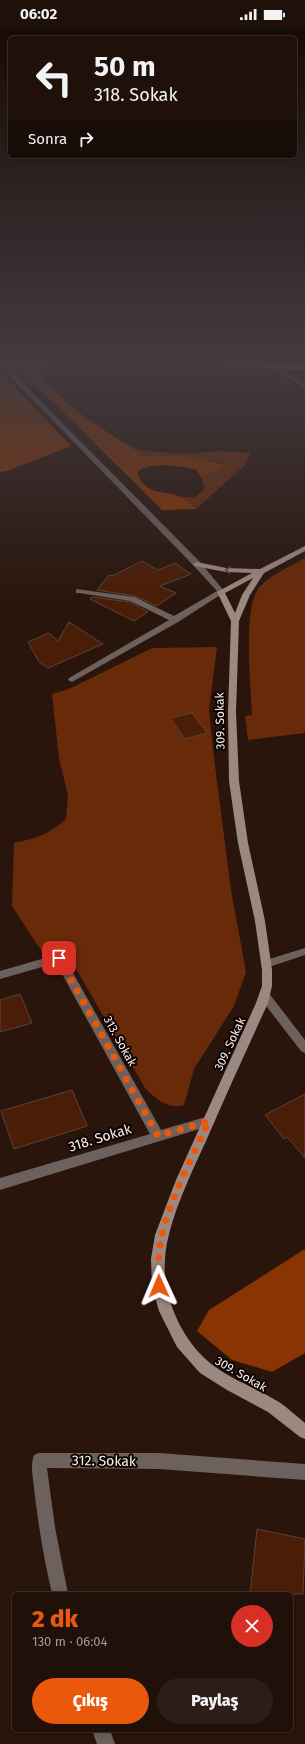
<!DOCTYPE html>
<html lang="tr">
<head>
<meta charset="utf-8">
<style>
	:root { --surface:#1f1009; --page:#2c1e17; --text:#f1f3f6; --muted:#a19d9c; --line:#3c302a; --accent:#ea580c }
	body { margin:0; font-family:"Fira Sans",sans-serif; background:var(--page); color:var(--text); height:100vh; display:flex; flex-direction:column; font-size:15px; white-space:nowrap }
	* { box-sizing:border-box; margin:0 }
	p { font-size:13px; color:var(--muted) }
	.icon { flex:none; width:22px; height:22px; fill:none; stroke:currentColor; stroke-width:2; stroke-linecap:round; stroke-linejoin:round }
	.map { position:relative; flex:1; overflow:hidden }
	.panel { position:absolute; left:12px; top:1564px; width:281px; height:140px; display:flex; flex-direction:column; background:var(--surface); border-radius:6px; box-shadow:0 2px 10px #0003,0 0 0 1px var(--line) }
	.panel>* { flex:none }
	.banner { position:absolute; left:8px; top:8px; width:289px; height:122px; border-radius:6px; box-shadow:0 2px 10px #0003,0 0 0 1px var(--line); background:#1f1009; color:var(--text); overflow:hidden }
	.pin { position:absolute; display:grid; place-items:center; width:34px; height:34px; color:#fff; margin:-17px; border-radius:8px; box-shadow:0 2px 6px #0006 }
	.me { position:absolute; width:44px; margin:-22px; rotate:359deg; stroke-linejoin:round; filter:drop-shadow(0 0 3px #0008) }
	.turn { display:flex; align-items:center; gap:14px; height:84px; padding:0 20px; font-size:18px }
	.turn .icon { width:52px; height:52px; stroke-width:2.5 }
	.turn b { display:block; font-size:28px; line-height:34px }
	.then { display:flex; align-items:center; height:38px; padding:0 20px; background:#0003; gap:8px; font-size:15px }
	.round { display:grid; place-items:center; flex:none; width:42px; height:42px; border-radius:21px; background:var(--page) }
	.overview { display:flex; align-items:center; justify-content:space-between; height:68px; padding:0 20px }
	h1 { font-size:24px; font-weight:800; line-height:30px; color:var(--accent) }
	.action { display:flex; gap:8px; margin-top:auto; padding:8px 20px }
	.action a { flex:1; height:46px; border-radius:24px; background:var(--accent); color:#fff; font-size:16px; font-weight:800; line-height:46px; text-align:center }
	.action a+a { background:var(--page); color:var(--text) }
	.status { display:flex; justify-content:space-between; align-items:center; height:28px; padding:0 20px; background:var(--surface); direction:ltr }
	.status svg { height:11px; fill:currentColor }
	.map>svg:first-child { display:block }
	.green { fill:#682a09 }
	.forest { fill:#893402 }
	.building { fill:#4a1d06; stroke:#5b4339 }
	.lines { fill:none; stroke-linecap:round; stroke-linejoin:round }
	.lane { fill:#6c615c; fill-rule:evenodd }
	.street { fill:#6c615c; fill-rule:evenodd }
	.secondary { fill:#9b8981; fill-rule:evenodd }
	.highway { fill:#e2c5b9; fill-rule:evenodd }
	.oneway { stroke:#534642 }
	.route { stroke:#ea580c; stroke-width:7; stroke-dasharray:0 12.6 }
	.labels { text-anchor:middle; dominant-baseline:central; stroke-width:4; stroke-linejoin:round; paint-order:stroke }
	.street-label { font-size:12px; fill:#fdf1ec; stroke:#0b0402 }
	.near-street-label { font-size:14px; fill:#fdf1ec; stroke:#0b0402 }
</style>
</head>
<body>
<div class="status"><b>06:02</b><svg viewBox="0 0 49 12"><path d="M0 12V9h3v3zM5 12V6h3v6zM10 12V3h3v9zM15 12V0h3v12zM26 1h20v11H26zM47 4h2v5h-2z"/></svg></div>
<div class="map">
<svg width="305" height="1716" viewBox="0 0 305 1716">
	<rect width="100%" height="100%" fill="#29150c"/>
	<path class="green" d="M122 414 141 422 183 426 218 423 250 425 245 437 196 481 180 469H195L205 460 201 449 226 436 186 428H143Z
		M305 530V705L248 712 245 688 252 687C251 660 243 584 257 563 267 547 289 540 305 530Z
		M217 619 209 682 213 722 231 862 246 944 234 978 194 1041 184 1077C168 1082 156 1071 145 1060L68 927 60 919 42 924 12 878 14 815C37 810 48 807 66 791L68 767 59 730 52 666 69 661 152 620Z"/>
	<path class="forest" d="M44 339 38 345 44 354 79 385 143 428H186L227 437 201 449 197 442C179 438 152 433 137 444 146 469 162 461 181 469 186 472 191 477 196 481L162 482 24 345 25 342Z
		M0 344 71 418 7 443 0 444Z
		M305 1221V1325L272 1344 232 1332 197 1303 209 1282Z"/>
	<path class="building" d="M142 533 158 542 175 535 191 546 160 558 176 565 157 578 135 568 97 562 109 547 112 548Z
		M92 569 130 574 148 584 134 593 90 571Z
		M69 594 103 616 48 640 39 634 28 614 49 605 58 613Z
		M192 685 207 705 185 711 170 690Z
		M20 966 32 995 0 1004V972Z
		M72 1062 87 1098 14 1121 1 1083Z
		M305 1066V1130L287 1109 284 1111 265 1087Z
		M257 1501 305 1511 303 1566H250Z"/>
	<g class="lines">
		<path class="lane" d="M269 337H273L305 356V360L269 339Z
			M305 920V927L266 940 263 939 261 936 263 933Z"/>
		<path class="street" d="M0 335H147L145 337 6 338 200 534 225 564 178 594 72 654 68 652 69 650 169 592 130 573 79 565H76V561L135 569 174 588 217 563 194 538 0 338Z
			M59 926 63 927 161 1102 209 1088 213 1089 215 1093 213 1097 209 1098 0 1162V1150L150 1106 56 935 0 951V943Z
			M264 963 268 964 305 1012V1025L301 1023 260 970 259 967 260 964Z
			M39 1425H159L305 1436V1452L159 1441 47 1440 55 1499 68 1566H52C44 1531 38 1496 34 1460 33 1449 30 1437 34 1427Z
			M92 1702H110L115 1716H97Z"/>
		<path class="secondary" d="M305 518V523L264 545 250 567 239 593 236 684 239 753 248 815 265 893 272 942V958L268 975C247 1021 226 1067 206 1113 190 1148 168 1193 165 1230 162 1268 181 1311 210 1335 231 1352 257 1360 279 1374 288 1380 296 1388 305 1395V1411L300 1409 268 1384 227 1362 200 1345 177 1319 159 1283 152 1258 151 1231 155 1207 176 1152 256 975 262 958V942L255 893 238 815 229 753 228 684 231 593 217 564 252 545 226 544 194 538 193 536 197 534 226 540 260 541ZM253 550 242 567 235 585 225 565Z"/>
		<path class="highway" d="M218 335H247L302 338 305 340 302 342 221 337Z"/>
	</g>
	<defs><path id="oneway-chevron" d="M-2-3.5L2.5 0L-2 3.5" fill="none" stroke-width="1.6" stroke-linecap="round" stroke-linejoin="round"/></defs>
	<use class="oneway" href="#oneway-chevron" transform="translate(228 542) rotate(-174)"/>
	<linearGradient id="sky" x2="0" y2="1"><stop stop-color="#170c07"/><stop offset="0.58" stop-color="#433b40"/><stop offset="1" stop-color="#433b40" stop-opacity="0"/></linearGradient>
	<rect width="305" height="575" fill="url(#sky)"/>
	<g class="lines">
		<path class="route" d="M59 930 158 1108 209 1093C192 1129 172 1167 162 1206 158 1223 159 1241 159 1258"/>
	</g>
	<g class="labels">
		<g class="street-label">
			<text transform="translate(220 693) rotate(-91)">309. Sokak</text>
			<text transform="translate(120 1013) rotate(61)">313. Sokak</text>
			<text transform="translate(230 1016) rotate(-65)">309. Sokak</text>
			<text transform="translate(241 1346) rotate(30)">309. Sokak</text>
		</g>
		<g class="near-street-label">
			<text transform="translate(100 1110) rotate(-17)">318. Sokak</text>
			<text transform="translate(104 1433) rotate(1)">312. Sokak</text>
		</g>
	</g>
</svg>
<div class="pin" style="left:59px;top:930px;background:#d93025"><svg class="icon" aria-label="arrive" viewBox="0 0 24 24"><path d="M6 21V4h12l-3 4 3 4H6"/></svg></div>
<svg class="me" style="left:159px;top:1258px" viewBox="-20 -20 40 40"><path d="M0-17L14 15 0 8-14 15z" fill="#ea580c" stroke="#fff" stroke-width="4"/></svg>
<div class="banner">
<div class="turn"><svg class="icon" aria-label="left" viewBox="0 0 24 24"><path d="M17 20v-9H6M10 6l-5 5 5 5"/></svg><div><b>50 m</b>318. Sokak</div></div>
<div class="then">Sonra<svg class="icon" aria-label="right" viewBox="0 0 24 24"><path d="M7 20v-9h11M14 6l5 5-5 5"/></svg></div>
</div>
<section class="panel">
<div class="overview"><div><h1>2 dk</h1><p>130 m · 06:04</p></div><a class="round" style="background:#d93025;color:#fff"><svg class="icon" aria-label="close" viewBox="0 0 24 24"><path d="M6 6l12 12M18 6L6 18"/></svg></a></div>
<div class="action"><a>Çıkış</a><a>Paylaş</a></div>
</section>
</div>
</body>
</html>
